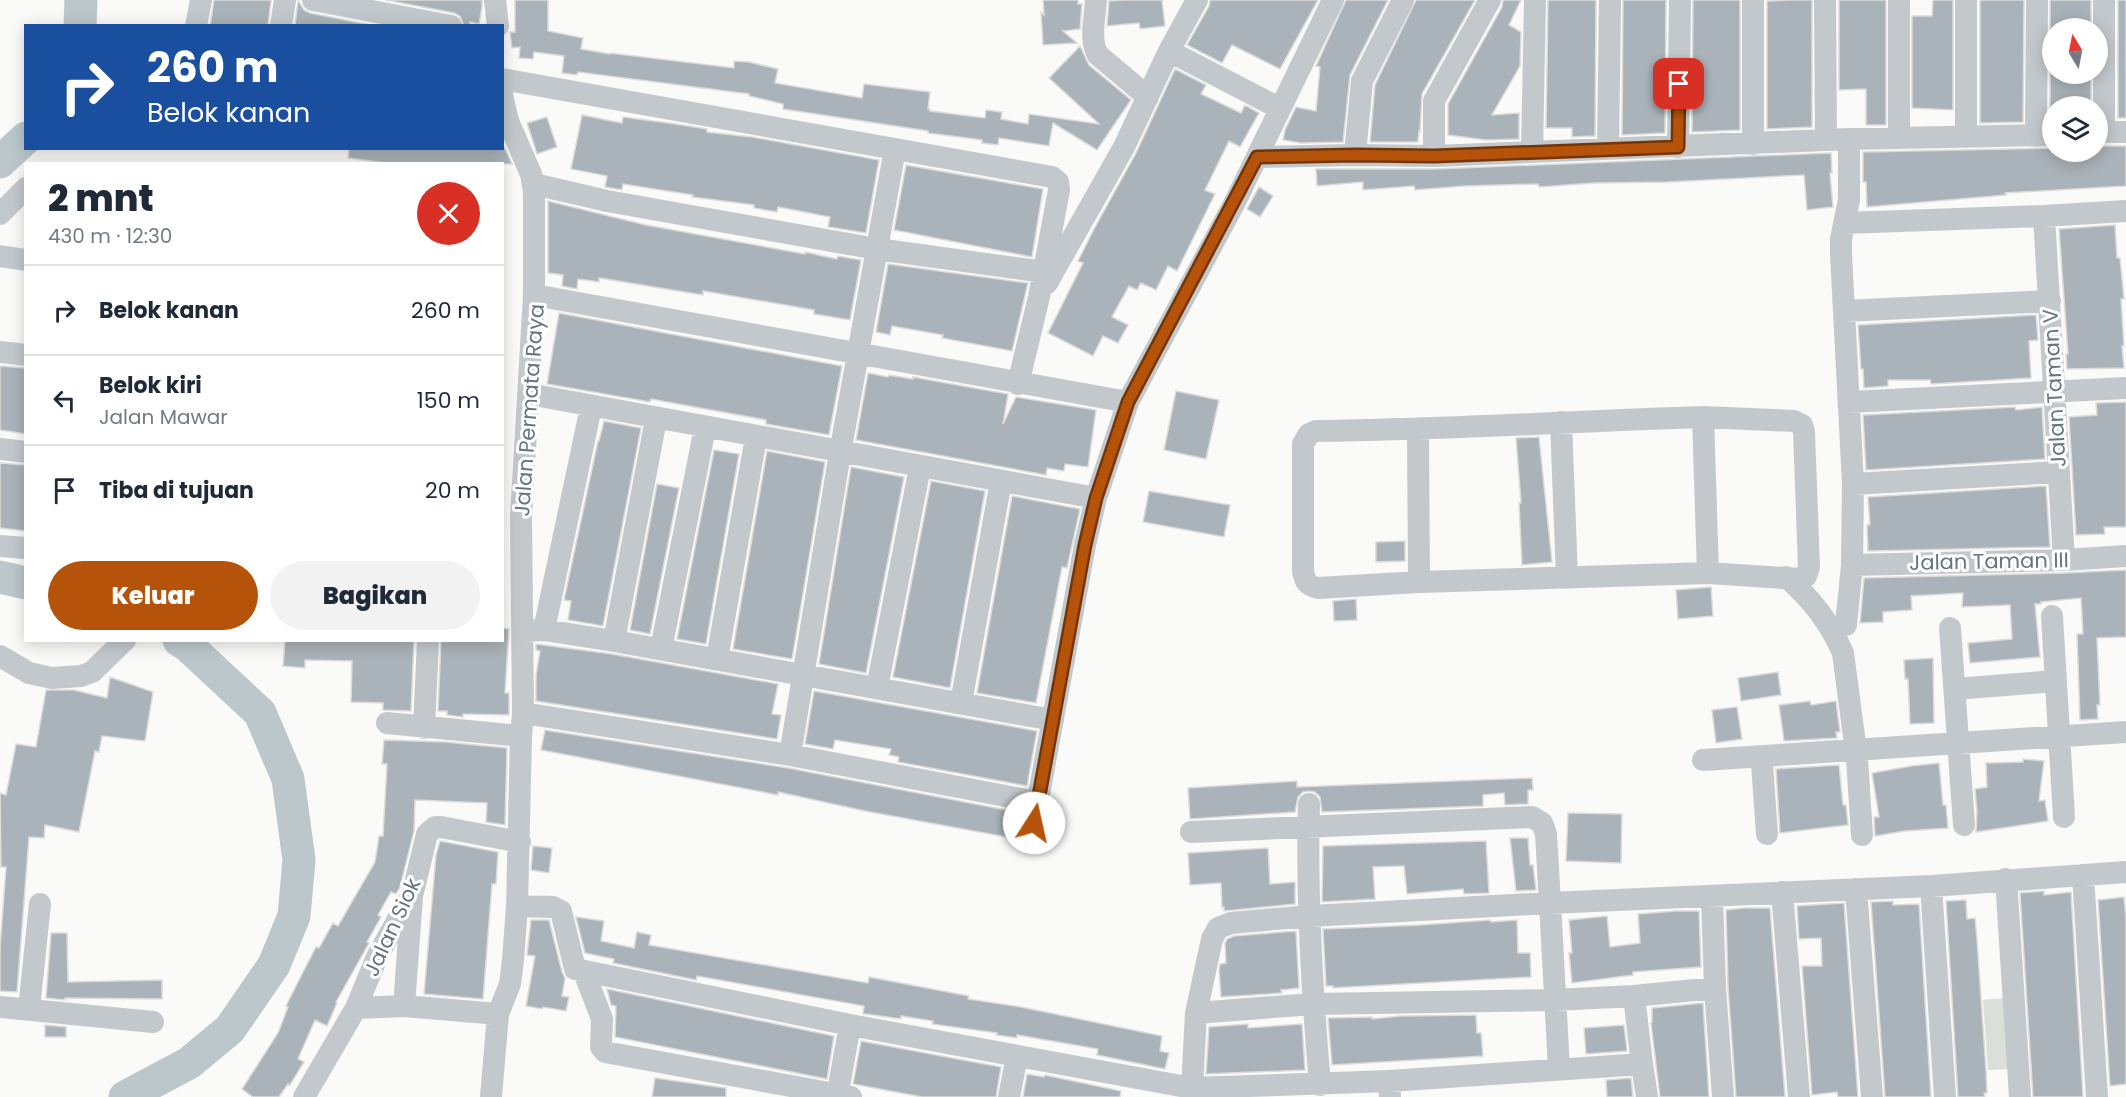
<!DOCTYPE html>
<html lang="id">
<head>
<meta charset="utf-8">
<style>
	:root { --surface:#fff; --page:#f2f2f3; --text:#1f2937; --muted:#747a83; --line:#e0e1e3; --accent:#b45309 }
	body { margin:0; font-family:Poppins,sans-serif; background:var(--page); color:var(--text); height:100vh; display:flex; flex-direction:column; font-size:22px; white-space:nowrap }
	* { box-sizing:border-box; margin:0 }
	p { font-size:20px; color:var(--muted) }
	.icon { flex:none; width:33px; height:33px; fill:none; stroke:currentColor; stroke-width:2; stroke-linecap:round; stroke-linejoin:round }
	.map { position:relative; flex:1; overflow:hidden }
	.side { position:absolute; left:24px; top:162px; width:480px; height:480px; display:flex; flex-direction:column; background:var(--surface); border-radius:0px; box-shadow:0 3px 15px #0003 }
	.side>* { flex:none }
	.banner { position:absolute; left:24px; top:24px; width:480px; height:126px; border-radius:0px; box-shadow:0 3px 15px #0003; background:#1a4fa0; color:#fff; overflow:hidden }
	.needle { width:39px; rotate:350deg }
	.fabs { position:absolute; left:2042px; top:18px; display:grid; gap:12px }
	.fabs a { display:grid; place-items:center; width:66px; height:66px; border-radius:50%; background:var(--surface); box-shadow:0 3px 15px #0003; font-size:30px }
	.pin { position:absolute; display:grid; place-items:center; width:51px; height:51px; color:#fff; margin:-26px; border-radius:12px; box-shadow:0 3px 9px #0006 }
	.me { position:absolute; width:66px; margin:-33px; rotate:10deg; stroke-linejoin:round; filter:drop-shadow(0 0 4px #0008) }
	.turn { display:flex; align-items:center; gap:21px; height:126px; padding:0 24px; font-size:27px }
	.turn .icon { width:78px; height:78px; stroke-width:2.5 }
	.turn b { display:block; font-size:42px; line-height:51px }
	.round { display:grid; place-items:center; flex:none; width:63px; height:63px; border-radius:32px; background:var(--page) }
	.headline { display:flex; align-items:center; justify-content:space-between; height:102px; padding:0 24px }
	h1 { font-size:36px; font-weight:800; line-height:45px }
	.button { display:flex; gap:12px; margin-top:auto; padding:12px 24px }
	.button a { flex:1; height:69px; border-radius:36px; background:var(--accent); color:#fff; font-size:24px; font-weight:800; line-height:69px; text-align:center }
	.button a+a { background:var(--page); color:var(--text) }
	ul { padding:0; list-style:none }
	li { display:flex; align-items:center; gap:18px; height:90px; padding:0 24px; border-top:2px solid var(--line) }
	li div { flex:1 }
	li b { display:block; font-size:22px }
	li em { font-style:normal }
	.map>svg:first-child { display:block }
	.green { fill:#dadfd7 }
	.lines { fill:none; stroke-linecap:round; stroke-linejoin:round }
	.river { stroke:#bbc7cb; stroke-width:33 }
	.building { fill:#aab3b9; stroke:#dcdcda; stroke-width:1.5 }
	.minor { stroke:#c3c8cc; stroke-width:22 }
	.route-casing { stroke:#753606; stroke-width:15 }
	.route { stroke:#b45309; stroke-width:10 }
	.labels { text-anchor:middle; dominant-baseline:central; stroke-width:6; stroke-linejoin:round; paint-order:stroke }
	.street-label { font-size:21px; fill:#657683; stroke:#fff }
</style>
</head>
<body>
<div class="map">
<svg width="2126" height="1097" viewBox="0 0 2126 1097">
	<rect width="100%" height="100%" fill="#fafaf8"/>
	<path class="green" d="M2006 998 2010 1069 1988 1070 1983 1000Z"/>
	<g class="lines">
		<path class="river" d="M80 26 81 0
			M0 162 26 138
			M0 577 26 583
			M125 1097 189 1063 230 1029 274 965 294 916 299 860 288 779 260 713 188 646 179 640"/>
	</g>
	<path class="building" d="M214 0H271L268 26H210Z
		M298 0 304 10 310 13 375 26H295Z
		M386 0H482V7L479 24 470 22V26H464L460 16 454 13Z
		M515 0H548V31L583 38 581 49 610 54V53L734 68V61L749 62 778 69 775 83 862 98 864 84 930 92 928 109H930V111L985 118 986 110 1002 112 1001 119 1028 124 1029 114 1099 124 1049 78 1080 46 1089 65 1131 100 1097 150 1053 123 1049 146 999 138 998 145 982 143V140L928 133V131L783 109V104L749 96V94L578 72 577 75 562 73 564 56 534 52 533 59 519 58 520 47 512 48 510 32H515Z
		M1043 0H1078V4H1082L1080 29 1063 31 1077 43 1043 45 1041 12 1044 15Z
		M1124 0H1162L1165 26 1140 29 1139 23 1107 26 1109 1Z
		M1210 0H1318L1280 69 1232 45 1222 63 1187 45 1209 6Z
		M1346 0H1388L1350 75 1343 142 1301 143 1283 140 1285 130 1296 107 1316 111 1320 67 1316 66Z
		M1416 0H1475L1422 94 1420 132 1419 131 1418 142H1370L1375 85Z
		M1503 0H1521L1509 25 1521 32 1520 66 1492 115 1519 113V139L1486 140 1448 135V104L1502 7Z
		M1548 0H1596L1595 136 1572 137V128H1546Z
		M1623 0H1666L1665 133 1622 135Z
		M1693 0H1740V130L1692 132Z
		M1789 0H1812V127L1767 129V1Z
		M1839 0H1886V125H1866V89L1839 90Z
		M1933 0H1953V110L1912 108V16H1932Z
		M1980 0H2024L2023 122 1980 123Z
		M2050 0H2091V28H2052V74H2091V106H2052V122H2050Z
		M2118 0H2126V118H2118Z
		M1175 69 1206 85 1201 94 1241 113 1245 105 1259 113 1240 147 1229 141 1205 190 1215 194 1177 271 1168 266 1156 290 1141 283 1137 290 1129 286 1112 317 1128 325 1118 343 1103 336 1093 356 1048 333 1083 263 1078 261 1094 229 1136 153Z
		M582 115 622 123 623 117 669 123 707 129V132L752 137 879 160 866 233 828 227 830 217 778 207 777 212 754 208V205L692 197 693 195 623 184 622 190 605 187 607 176 571 169Z
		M547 117 557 147 537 154 527 123Z
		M2097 146H2126V186L2005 193 2006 195 1867 207 1866 182H1863V152L2052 148V152H2097Z
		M349 148H505L512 164H393L348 158Z
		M1831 153 1832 173H1830L1833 207 1807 210 1804 175 1668 182 1594 183 1539 187 1538 184 1464 186 1415 190 1414 186 1363 190V182L1317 186 1316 169H1435Z
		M906 165 1043 189 1032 257 894 230Z
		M1259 187 1273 196 1260 217 1247 209Z
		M548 201 646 225 805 254V252L837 259 838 256 861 260 850 320 814 314V310L703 291V295L599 278V282L578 279 577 289 562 286 563 275 548 273Z
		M2115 225 2117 258H2120L2124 299H2121L2124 346H2122L2124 368 2067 369 2066 354H2068L2059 229Z
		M888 264 1028 283 1012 351 942 338 943 335 892 326 890 335 876 332Z
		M559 313 842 366 829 435 766 424V420L651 399 650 402 547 384Z
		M2036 315 2038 340 2029 341 2031 378 1931 384 1930 380H1888V386L1864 388 1863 369H1861L1858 325Z
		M0 366 26 368V434L0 430Z
		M868 373 888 377 889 375 913 379V377L1008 394 1003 424 1016 397 1096 410 1088 467 1065 464 1064 471 1047 468 1046 475 856 440Z
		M1176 391 1219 400 1206 459 1164 450Z
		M2126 402V527H2104L2105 534 2076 535 2069 417 2097 415 2096 403Z
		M2015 407 2016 410 2042 407 2045 459 1866 470 1863 415Z
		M604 421 641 428 603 626 568 620 571 601 564 600 598 441H599Z
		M1539 437 1552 562 1522 565 1519 503H1521L1516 438Z
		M714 450 739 454 706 644 677 639Z
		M767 451 825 462 792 659 733 649Z
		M0 463 26 465V531L0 528Z
		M851 467 904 477 866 673 819 664Z
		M931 481 985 491 950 688 893 677Z
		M657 484 679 488 650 634 630 630Z
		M2046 486 2050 547 1868 551 1867 525H1870L1868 497Z
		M1149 491 1230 505 1224 537 1143 522Z
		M1012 496 1080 509 1067 568 1062 567 1036 703 977 693Z
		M1405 541V561L1376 562V542Z
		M2126 570V637L2097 638 2100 705H2097L2098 719 2080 720 2077 634H2083L2081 598 2041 602V604H2035L2040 657 1970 663 1968 643 2012 639 2010 605 1962 607 1963 593 1911 596 1912 610 1883 612V622L1860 623 1864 578 2064 573Z
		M1711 587 1713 616 1678 619 1676 590Z
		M1356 599 1357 620 1334 621 1333 601Z
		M502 628 509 629 505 693H509V715L463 714V717L447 715V711H438L441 640H502Z
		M285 640H414L411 711 383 710V703L351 702 352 661 305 660V668L283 666Z
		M536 644 612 654 778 684 772 714 781 715 777 739 536 701V675L540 651 536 650Z
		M1933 658 1934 723 1910 724 1908 679H1905L1904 660Z
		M1778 672 1781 695 1741 701 1738 678Z
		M110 677 153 692 145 741 102 736 99 752 95 751 79 832 45 825 44 838 29 837 17 992 0 991V948L6 867H1L0 793 6 795 16 744 36 747 46 690H74L107 698Z
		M814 691 1037 731 1027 786 898 762 899 757 889 755 891 749 835 740 833 749 805 744Z
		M1810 701 1811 705 1836 701 1840 732H1836L1837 738 1784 741 1779 705Z
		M1737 707 1742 739 1716 743 1712 710Z
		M545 730 788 768 1022 813 1017 839 865 811 778 792V795L541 750Z
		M384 740 446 742 507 748 505 825 486 822 487 803 415 800 414 831 400 887 396 894 391 892 378 915 381 917 367 942 369 943 336 1002 337 1003 327 1026 315 1020 298 1059 304 1062 290 1085 288 1084 279 1097H253L242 1089 278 1033 288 1007 286 1006 300 978 316 947 319 948 333 923 338 926 375 862 379 836H383L387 764H382Z
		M2023 759 2044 761 2039 801 2045 800 2048 821 1976 832 1977 812 1975 789 1987 787 1986 763 2023 762Z
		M1939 763 1943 805H1946L1948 828 1905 831 1875 836 1874 817H1879L1872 773 1911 766Z
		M1839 765 1843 805H1846L1848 825 1780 833 1776 769Z
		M1532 778 1533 790H1528V804L1505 805 1504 793 1483 795V806L1322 812 1320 797 1315 792 1309 791 1303 792 1298 797 1295 812 1190 819 1188 788 1297 781V787Z
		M1568 813 1622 814 1621 863 1566 861Z
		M1510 838H1528L1530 865H1533L1536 890 1516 891Z
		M440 841 498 852 496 884H492L483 999 424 994 436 855Z
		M1486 841 1489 893 1464 894 1463 889 1407 894 1404 866 1373 867 1375 899 1322 902 1323 846Z
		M533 846 552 848 549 873 531 870Z
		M1268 848 1270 884 1295 882V904L1224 911V907H1222L1221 883 1190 885 1188 853Z
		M2044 891V895L2071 892 2083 1097H2033L2020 893Z
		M2124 897 2126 917V1084L2110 1086 2098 900Z
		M1966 900 1967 919 1975 918 1977 939 1986 1071 1987 1093H1984L1985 1097H1958L1946 901Z
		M1893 901V905L1919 904 1931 1097H1885L1871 902Z
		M1844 903 1858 1097H1838L1837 1092 1812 1095 1802 966H1822L1821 938 1799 939 1797 906Z
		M1745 908H1770L1785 1097H1736L1728 987 1726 910Z
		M1675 911H1699L1701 967 1633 972V975L1572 983 1569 953H1572L1569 920 1607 916 1610 947 1640 943 1638 914Z
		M576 917 604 921 601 941 634 948 637 932 651 935 649 945 868 983 869 977 969 996 968 999 1021 1007 1162 1036 1160 1051 1169 1053 1165 1069 1097 1055 1098 1049 1017 1035V1038L996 1035 997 1033 932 1024 933 1021 901 1016V1019L866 1014H863L864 1006 697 976 696 980 613 963 614 959 585 953Z
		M531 920H549L562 972 565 978 562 996 569 997 566 1011 543 1007 542 1009 526 1006 535 956 527 955Z
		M1490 920 1491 922 1517 920 1518 953H1530L1531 977 1349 987 1333 988V986H1326L1323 929 1420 925Z
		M1296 931 1299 988 1281 990 1282 993 1221 997 1219 970 1220 964 1226 963 1225 943 1227 939 1234 936Z
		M51 933H67L68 982 162 980V999L65 998V1000L46 998Z
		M607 989 834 1036 827 1079 615 1037 616 1006 611 1005Z
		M1703 1003 1709 1097H1660L1651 1023 1652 1022V1008Z
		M1476 1015 1477 1033H1481L1483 1056 1332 1065 1328 1018 1372 1017V1019L1400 1016Z
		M1248 1024V1028L1302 1024 1305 1070 1206 1074 1209 1027Z
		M45 1025 66 1027V1037H45Z
		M1624 1025 1627 1051 1586 1054 1584 1028Z
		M861 1041 1001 1067 996 1097H922L853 1084Z
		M1027 1074 1044 1077 1045 1075 1121 1091 1120 1097H1023Z
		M655 1078 726 1088V1097H652Z
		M1631 1078 1633 1097H1607L1606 1080Z"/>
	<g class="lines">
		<path class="minor" d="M313 0 451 26
			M495 0 498 26
			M1096 0C1095 17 1089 40 1098 55L1148 97
			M1753 0V144
			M1825 0 1826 140
			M1899 0V138
			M1966 0V137
			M196 26 201 0
			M281 26 285 0
			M1169 51 1279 108
			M502 79 895 149
			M2097 132H2126
			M2104 132V0
			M2036 136 2037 0
			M1678 147 1680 0
			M1608 148 1610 0
			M1532 152 1535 0
			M1355 155 1362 81 1403 0
			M1434 156V101L1490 0
			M1257 157 1355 155 1434 156 1849 139 2052 135
			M534 184 607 201 877 249 1044 272
			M0 214 26 188
			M2044 216 2064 560
			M1844 223 2044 216 2126 211
			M0 256 26 260
			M1047 283 1124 147 1169 51 1197 0
			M534 295 1128 402
			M1844 311 2050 301
			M0 352 26 355
			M529 394 1096 498
			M1849 402 2126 388
			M1703 417 1794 421 1802 425 1804 432 1809 567 1806 576 1799 579 1708 573 1419 582 1318 588C1307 585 1305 582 1303 571V444L1309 434 1316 431C1445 430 1574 421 1703 417Z
			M1703 417 1708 573
			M1561 422 1567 578
			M1418 430 1419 582
			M0 449 26 452
			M1853 484 2059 472
			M0 546 26 548
			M1852 565 2064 560 2126 556
			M1786 577C1811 598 1830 623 1843 653L1857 759 1862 835
			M2052 616 2064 817
			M1846 625 1852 565 1853 484 1841 254V239L1849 200V139
			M1950 628 1964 825
			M544 630 591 407
			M523 631 544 630 614 641 1053 720
			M614 641 656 419
			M661 649 705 428
			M0 656 29 673 52 678 81 676 92 672 125 640
			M717 659 756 437
			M877 688 920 467
			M1955 689 2056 681
			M961 703 1001 481
			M523 713 790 755 1037 802
			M387 723 521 736
			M424 728 428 640
			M790 755 840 453 895 149 1052 177 1058 182 1059 190 1039 297 1018 384
			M1703 760 1764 756
			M1309 804C1306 897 1312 992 1320 1085
			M1191 832 1532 817 1542 823 1546 834 1550 903 1559 1069
			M1767 834 1762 764 1764 756 2126 732
			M1030 843 1085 545 1096 498 1128 402 1235 202 1333 0
			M2083 875 2097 1097
			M2006 879 2020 1097
			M1931 886 1945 1097
			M1856 889 1872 1097
			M1782 892 1799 1097
			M1712 897 1715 988 1723 1097
			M517 906 553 907 561 911 575 969 850 1025 1192 1088V1097
			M584 972 602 1019 601 1047 605 1052 851 1097
			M1715 988 1634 996 1555 1000 1313 1004 1196 1013 1212 939 1218 928 1231 923 1310 916 1550 903 1931 886 2126 872
			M1634 996 1642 1064
			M404 1006 412 897
			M0 1007 153 1022
			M356 1008 404 1006 498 1014
			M29 1009 40 904
			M1196 1013 1192 1088 1389 1081 1390 1097
			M1389 1081 1642 1064 1647 1097
			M304 1097 356 1008 377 957 413 892 427 834 435 827H441L520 842
			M491 1097 498 1014 510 984 513 960 517 906 521 736 523 713 521 517 534 295V192L531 174 508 121 502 95
			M837 1097 850 1025
			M1009 1097 1017 1056"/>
	</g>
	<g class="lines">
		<g class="route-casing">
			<path id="route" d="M1034 823 1085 545 1096 498 1128 402 1257 157 1355 155 1434 156 1678 147 1679 84"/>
		</g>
		<use href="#route" class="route"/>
	</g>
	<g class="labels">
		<g class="street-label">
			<text transform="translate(2054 388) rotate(-93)">Jalan Taman V</text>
			<text transform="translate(529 410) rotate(-86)">Jalan Permata Raya</text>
			<text transform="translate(1989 561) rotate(-1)">Jalan Taman III</text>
			<text transform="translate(392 927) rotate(-65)">Jalan Siok</text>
		</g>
	</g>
</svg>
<div class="fabs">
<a><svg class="needle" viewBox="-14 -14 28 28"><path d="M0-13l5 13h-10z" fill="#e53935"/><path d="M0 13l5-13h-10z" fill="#747a83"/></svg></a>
<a><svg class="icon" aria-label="layers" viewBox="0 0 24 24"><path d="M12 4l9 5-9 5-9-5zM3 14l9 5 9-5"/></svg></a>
</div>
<div class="pin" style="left:1679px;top:84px;background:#d93025"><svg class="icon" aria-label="arrive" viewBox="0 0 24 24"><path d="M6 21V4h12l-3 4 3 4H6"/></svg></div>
<svg class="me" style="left:1034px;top:823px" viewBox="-20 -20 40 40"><circle r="19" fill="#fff"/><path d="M0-13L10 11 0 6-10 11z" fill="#b45309"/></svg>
<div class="banner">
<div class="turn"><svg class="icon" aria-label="right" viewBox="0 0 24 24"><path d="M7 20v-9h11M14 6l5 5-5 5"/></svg><div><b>260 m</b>Belok kanan</div></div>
</div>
<section class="side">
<div class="headline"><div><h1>2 mnt</h1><p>430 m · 12:30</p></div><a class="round" style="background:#d93025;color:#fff"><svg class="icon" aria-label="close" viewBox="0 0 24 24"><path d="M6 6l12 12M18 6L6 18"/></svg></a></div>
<ul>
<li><svg class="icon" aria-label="right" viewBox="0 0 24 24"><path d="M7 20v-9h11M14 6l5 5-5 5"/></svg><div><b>Belok kanan</b></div><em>260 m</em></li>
<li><svg class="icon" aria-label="left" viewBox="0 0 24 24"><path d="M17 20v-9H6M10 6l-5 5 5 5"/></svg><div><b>Belok kiri</b><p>Jalan Mawar</p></div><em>150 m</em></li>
<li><svg class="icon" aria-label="arrive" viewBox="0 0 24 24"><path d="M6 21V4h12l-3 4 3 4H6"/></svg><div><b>Tiba di tujuan</b></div><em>20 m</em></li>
</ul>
<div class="button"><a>Keluar</a><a>Bagikan</a></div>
</section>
</div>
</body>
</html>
